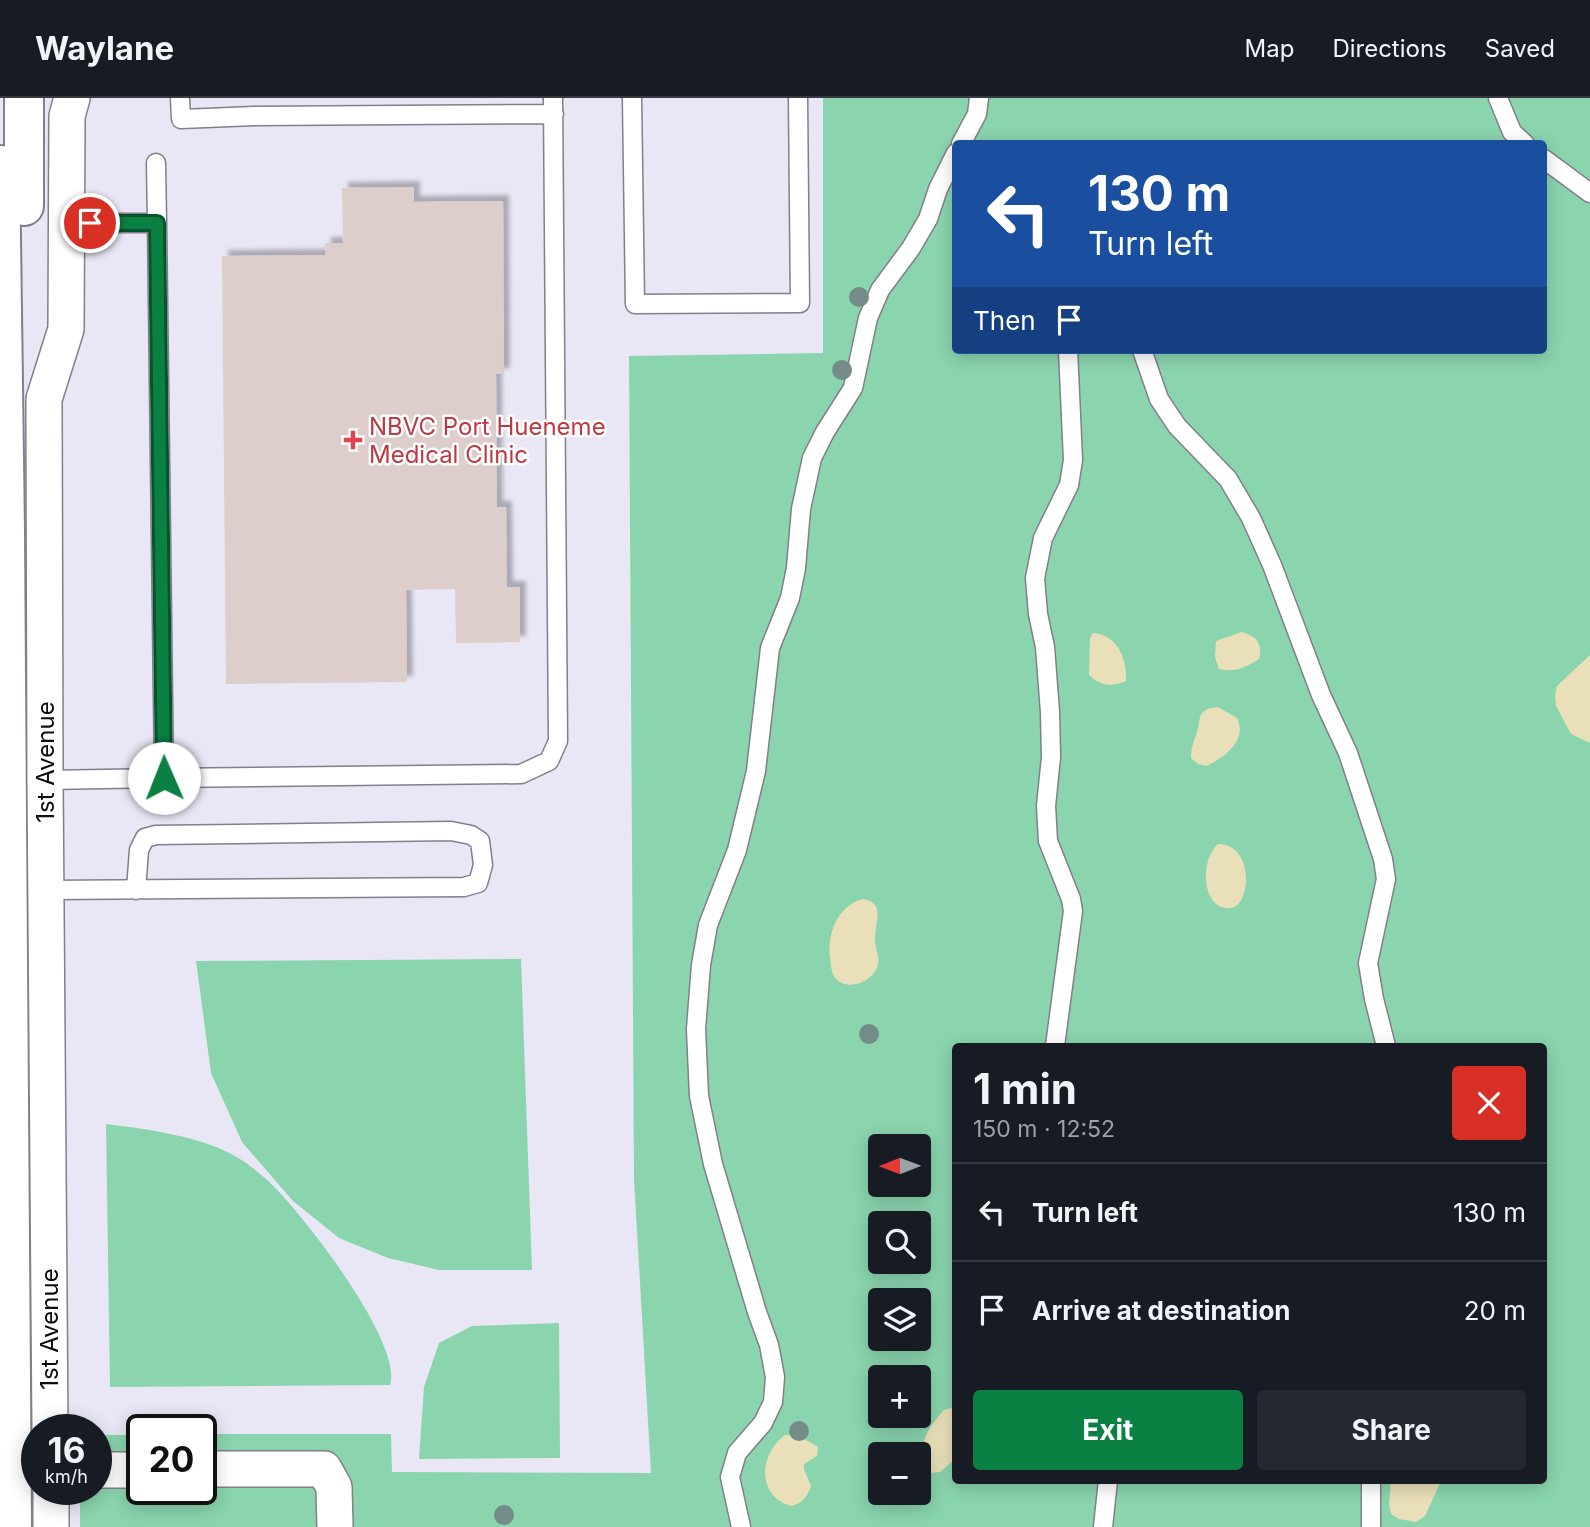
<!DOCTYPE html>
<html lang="en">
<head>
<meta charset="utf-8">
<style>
	:root { --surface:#171b24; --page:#242831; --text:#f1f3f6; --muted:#9ea1a6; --line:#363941; --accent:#0b8043 }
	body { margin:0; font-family:Inter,sans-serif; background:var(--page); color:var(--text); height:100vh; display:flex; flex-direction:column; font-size:26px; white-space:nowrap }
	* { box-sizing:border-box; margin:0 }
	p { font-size:23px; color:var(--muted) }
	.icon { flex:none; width:38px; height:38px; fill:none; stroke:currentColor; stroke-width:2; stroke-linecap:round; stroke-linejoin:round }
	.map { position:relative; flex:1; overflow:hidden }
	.details { position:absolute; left:952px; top:945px; width:595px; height:441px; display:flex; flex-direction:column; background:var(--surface); border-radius:7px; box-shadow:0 4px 18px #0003 }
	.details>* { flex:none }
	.top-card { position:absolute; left:952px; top:42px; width:595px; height:214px; border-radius:7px; box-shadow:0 4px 18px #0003; background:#1a4fa0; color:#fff; overflow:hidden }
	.needle { width:46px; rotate:269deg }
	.buttons { position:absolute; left:868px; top:1036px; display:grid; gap:14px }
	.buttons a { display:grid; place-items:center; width:63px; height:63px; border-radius:7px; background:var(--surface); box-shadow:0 4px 18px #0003; font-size:35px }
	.speed { position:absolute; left:21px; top:1316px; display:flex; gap:14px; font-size:35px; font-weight:700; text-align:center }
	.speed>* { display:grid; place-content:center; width:91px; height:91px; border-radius:50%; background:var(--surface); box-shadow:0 4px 18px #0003; line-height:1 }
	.speed small { font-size:18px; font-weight:400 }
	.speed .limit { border:4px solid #111; border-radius:10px; background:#fff; color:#111 }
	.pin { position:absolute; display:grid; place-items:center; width:60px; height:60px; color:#fff; margin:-30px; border:4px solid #fff; border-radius:50%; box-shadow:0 2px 7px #0007 }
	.me { position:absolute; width:77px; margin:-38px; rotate:359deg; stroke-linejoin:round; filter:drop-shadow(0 0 5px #0008) }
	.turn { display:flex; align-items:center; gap:24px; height:147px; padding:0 21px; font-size:32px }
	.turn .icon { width:91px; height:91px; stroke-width:2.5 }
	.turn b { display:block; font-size:49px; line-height:60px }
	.then { display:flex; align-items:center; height:66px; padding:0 21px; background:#0003; gap:14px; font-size:26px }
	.round { display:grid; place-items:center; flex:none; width:74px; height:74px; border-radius:7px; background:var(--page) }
	.head { display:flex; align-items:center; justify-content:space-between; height:119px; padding:0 21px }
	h1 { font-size:42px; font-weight:700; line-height:52px }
	.action { display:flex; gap:14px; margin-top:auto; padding:14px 21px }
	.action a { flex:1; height:80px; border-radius:7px; background:var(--accent); color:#fff; font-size:28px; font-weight:700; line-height:80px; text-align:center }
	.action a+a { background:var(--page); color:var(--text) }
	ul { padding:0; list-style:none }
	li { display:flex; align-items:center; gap:21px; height:98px; padding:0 21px; border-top:2px solid var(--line) }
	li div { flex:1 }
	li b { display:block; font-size:26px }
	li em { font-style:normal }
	header { display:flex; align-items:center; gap:42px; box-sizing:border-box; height:98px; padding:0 35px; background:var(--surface); border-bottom:2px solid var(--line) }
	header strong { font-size:33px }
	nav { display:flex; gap:38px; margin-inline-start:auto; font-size:24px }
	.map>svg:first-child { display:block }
	.green { fill:#8ad5ae; fill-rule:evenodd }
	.sand { fill:#e9e0ba }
	.building { fill:#ddcdcb; filter:url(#shadow) }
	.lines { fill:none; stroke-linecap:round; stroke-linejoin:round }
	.lane-casing { stroke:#817f8b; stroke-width:21 }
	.street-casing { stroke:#817f8b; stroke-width:38 }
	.secondary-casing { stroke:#817f8b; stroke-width:42 }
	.lane { stroke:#fff; stroke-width:18 }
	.street { stroke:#fff; stroke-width:35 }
	.secondary { stroke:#fff; stroke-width:38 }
	.tree { fill:#738c87 }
	.route-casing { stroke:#07532c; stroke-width:18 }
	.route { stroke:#0b8043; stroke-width:12 }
	.health-dot { fill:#e0444e; stroke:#fff; stroke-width:2.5 }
	.labels { text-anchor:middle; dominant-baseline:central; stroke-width:5; stroke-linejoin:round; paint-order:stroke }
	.health-label { font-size:24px; fill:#be3a42; stroke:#fff; text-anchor:start }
	.street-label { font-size:24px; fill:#0b0b0f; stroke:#fff }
</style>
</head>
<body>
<header>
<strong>Waylane</strong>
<nav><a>Map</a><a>Directions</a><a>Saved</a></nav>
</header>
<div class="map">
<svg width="1590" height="1429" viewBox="0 0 1590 1429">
	<defs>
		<filter id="shadow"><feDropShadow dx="6" dy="-6" stdDeviation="2" flood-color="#0004"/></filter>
	</defs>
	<rect width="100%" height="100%" fill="#e9e7f5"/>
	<path class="green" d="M823 0H1590V1429H80V1391H96V1337H142V1391H201V1336H391L392 1374 651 1375 634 1081 629 258 823 255ZM956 46H1544V252H956ZM956 948H1544V1382H956ZM880 1048H919V1087H880ZM880 1125H919V1164H880ZM880 1202H919V1241H880ZM880 1279H919V1318H880ZM880 1356H919V1395H880Z
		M521 861 532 1172H439L388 1160 339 1140 293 1103 242 1044 211 975 196 863Z
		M106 1026C146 1031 200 1038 235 1058 246 1064 257 1073 266 1081 298 1109 404 1245 390 1287L110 1289Z
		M559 1225 560 1360 419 1361 424 1289 439 1245 472 1228Z"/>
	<path class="sand" d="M1242 534C1257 539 1263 545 1259 561 1246 569 1235 575 1219 571L1215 559 1216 543Z
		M1093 535C1118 537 1127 561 1126 583 1113 589 1099 588 1089 577L1090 540Z
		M1590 557V645L1571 636 1556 608 1555 597 1557 588Z
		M1218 609 1237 620C1248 642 1224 660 1206 668L1198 666 1191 660C1191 651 1193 646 1196 637 1202 621 1195 611 1218 609Z
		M1218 746C1255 746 1251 808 1231 810 1203 814 1198 764 1218 746Z
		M863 801C886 805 875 824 875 840 874 848 880 857 878 866 875 883 848 894 836 881 831 875 831 867 830 860 827 836 837 808 863 801Z
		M952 1310 955 1311V1361L940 1374 931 1375 925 1372C918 1344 927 1331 944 1312Z
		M785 1337C798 1337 807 1342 818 1349L817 1358 804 1366V1371L811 1388C807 1399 803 1405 791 1408 756 1398 759 1356 785 1337Z
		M1391 1383V1382L1441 1383 1425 1418 1416 1424 1399 1421 1391 1416 1389 1406Z"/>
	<path class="building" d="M414 89V104L503 103 504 276H496L497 409H506L507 489H520V544L456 545 455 491 406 492 407 584 226 586 222 158 325 157V145H343L342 90Z"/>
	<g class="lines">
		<g class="lane-casing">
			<path id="lane" d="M180 0 181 21 254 18 554 16
				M632 0 635 206 800 205 798 0
				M1498 0 1512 34 1525 46
				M961 46 977 16 979 0
				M1544 61 1590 95
				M156 65 157 125
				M1142 252 1159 301 1177 328 1228 381 1251 420 1272 467 1321 597 1348 655 1383 761 1386 781 1368 865 1374 901 1386 948
				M164 680 521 676 549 663 558 643 553 0
				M45 682 164 680 157 125H65
				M46 792 464 789 478 785 483 767 480 743 471 737 451 733 156 737 145 740 139 752 136 792
				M1055 948 1073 813 1071 801 1048 743 1046 708 1051 659 1050 614 1045 549 1038 516 1035 480 1043 440 1069 387 1073 362 1068 252
				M1371 1382V1429
				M741 1429 730 1379 737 1355 763 1325 773 1304 775 1279 769 1247 757 1214 713 1066 699 998 696 931 701 867 708 827 737 752 756 673 770 550 790 500 796 470 801 411 812 360 825 334 853 290 868 220 880 192 911 150 928 121 938 91 956 55
				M1103 1429 1108 1382"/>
		</g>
		<g class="street-casing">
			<path id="street" d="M50 1332 45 682 44 301 66 231 67 18 72 0
				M201 1371H324L334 1389 335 1429
				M96 1372H142
				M51 1391V1429"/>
		</g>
		<g class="secondary-casing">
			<path id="secondary" d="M24 0V108
				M0 67 5 433 12 1429"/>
		</g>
		<use href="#lane" class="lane"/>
		<use href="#street" class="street"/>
		<use href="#secondary" class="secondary"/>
	</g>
	<g class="tree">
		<circle cx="859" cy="199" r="10"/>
		<circle cx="842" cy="272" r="10"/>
		<circle cx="869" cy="936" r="10"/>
		<circle cx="799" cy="1333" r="10"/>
		<circle cx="504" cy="1417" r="10"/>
	</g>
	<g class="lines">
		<g class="route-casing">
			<path id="route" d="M90 125H157L164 680"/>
		</g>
		<use href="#route" class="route"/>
	</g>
	<path class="health-dot" d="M349.5 331.5h7v7h7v7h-7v7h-7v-7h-7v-7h7z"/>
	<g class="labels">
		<g class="health-label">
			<text x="369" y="328">NBVC Port Hueneme<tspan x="369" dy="28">Medical Clinic</tspan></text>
		</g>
		<g class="street-label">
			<text transform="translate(45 664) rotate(-90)">1st Avenue</text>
			<text transform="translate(49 1231) rotate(-90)">1st Avenue</text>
		</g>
	</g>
</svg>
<div class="buttons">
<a><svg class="needle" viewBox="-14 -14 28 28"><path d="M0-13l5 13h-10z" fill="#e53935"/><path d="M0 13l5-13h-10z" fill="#9ea1a6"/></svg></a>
<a><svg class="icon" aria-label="search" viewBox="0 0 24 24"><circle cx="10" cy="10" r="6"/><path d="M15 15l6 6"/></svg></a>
<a><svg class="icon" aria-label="layers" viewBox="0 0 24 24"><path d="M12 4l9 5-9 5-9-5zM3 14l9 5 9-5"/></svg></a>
<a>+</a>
<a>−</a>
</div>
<div class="speed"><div>16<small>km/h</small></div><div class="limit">20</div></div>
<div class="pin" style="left:90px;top:125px;background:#d93025"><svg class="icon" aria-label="arrive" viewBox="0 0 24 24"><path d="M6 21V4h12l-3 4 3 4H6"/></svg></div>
<svg class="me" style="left:164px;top:680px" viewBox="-20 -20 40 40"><circle r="19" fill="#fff"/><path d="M0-13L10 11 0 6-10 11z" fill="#0b8043"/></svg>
<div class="top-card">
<div class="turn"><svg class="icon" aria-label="left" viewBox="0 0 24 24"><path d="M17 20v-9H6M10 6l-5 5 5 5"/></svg><div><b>130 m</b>Turn left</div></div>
<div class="then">Then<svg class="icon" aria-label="arrive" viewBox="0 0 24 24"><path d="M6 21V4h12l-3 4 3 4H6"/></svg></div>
</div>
<section class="details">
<div class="head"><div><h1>1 min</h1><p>150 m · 12:52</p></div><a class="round" style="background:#d93025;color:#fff"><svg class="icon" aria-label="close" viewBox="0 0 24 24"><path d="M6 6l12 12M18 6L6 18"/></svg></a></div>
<ul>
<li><svg class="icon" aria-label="left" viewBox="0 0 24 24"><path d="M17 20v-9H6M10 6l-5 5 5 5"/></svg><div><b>Turn left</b></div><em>130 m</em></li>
<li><svg class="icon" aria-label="arrive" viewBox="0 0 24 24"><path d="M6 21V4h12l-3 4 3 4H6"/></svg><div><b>Arrive at destination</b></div><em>20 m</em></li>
</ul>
<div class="action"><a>Exit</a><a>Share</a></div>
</section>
</div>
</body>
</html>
